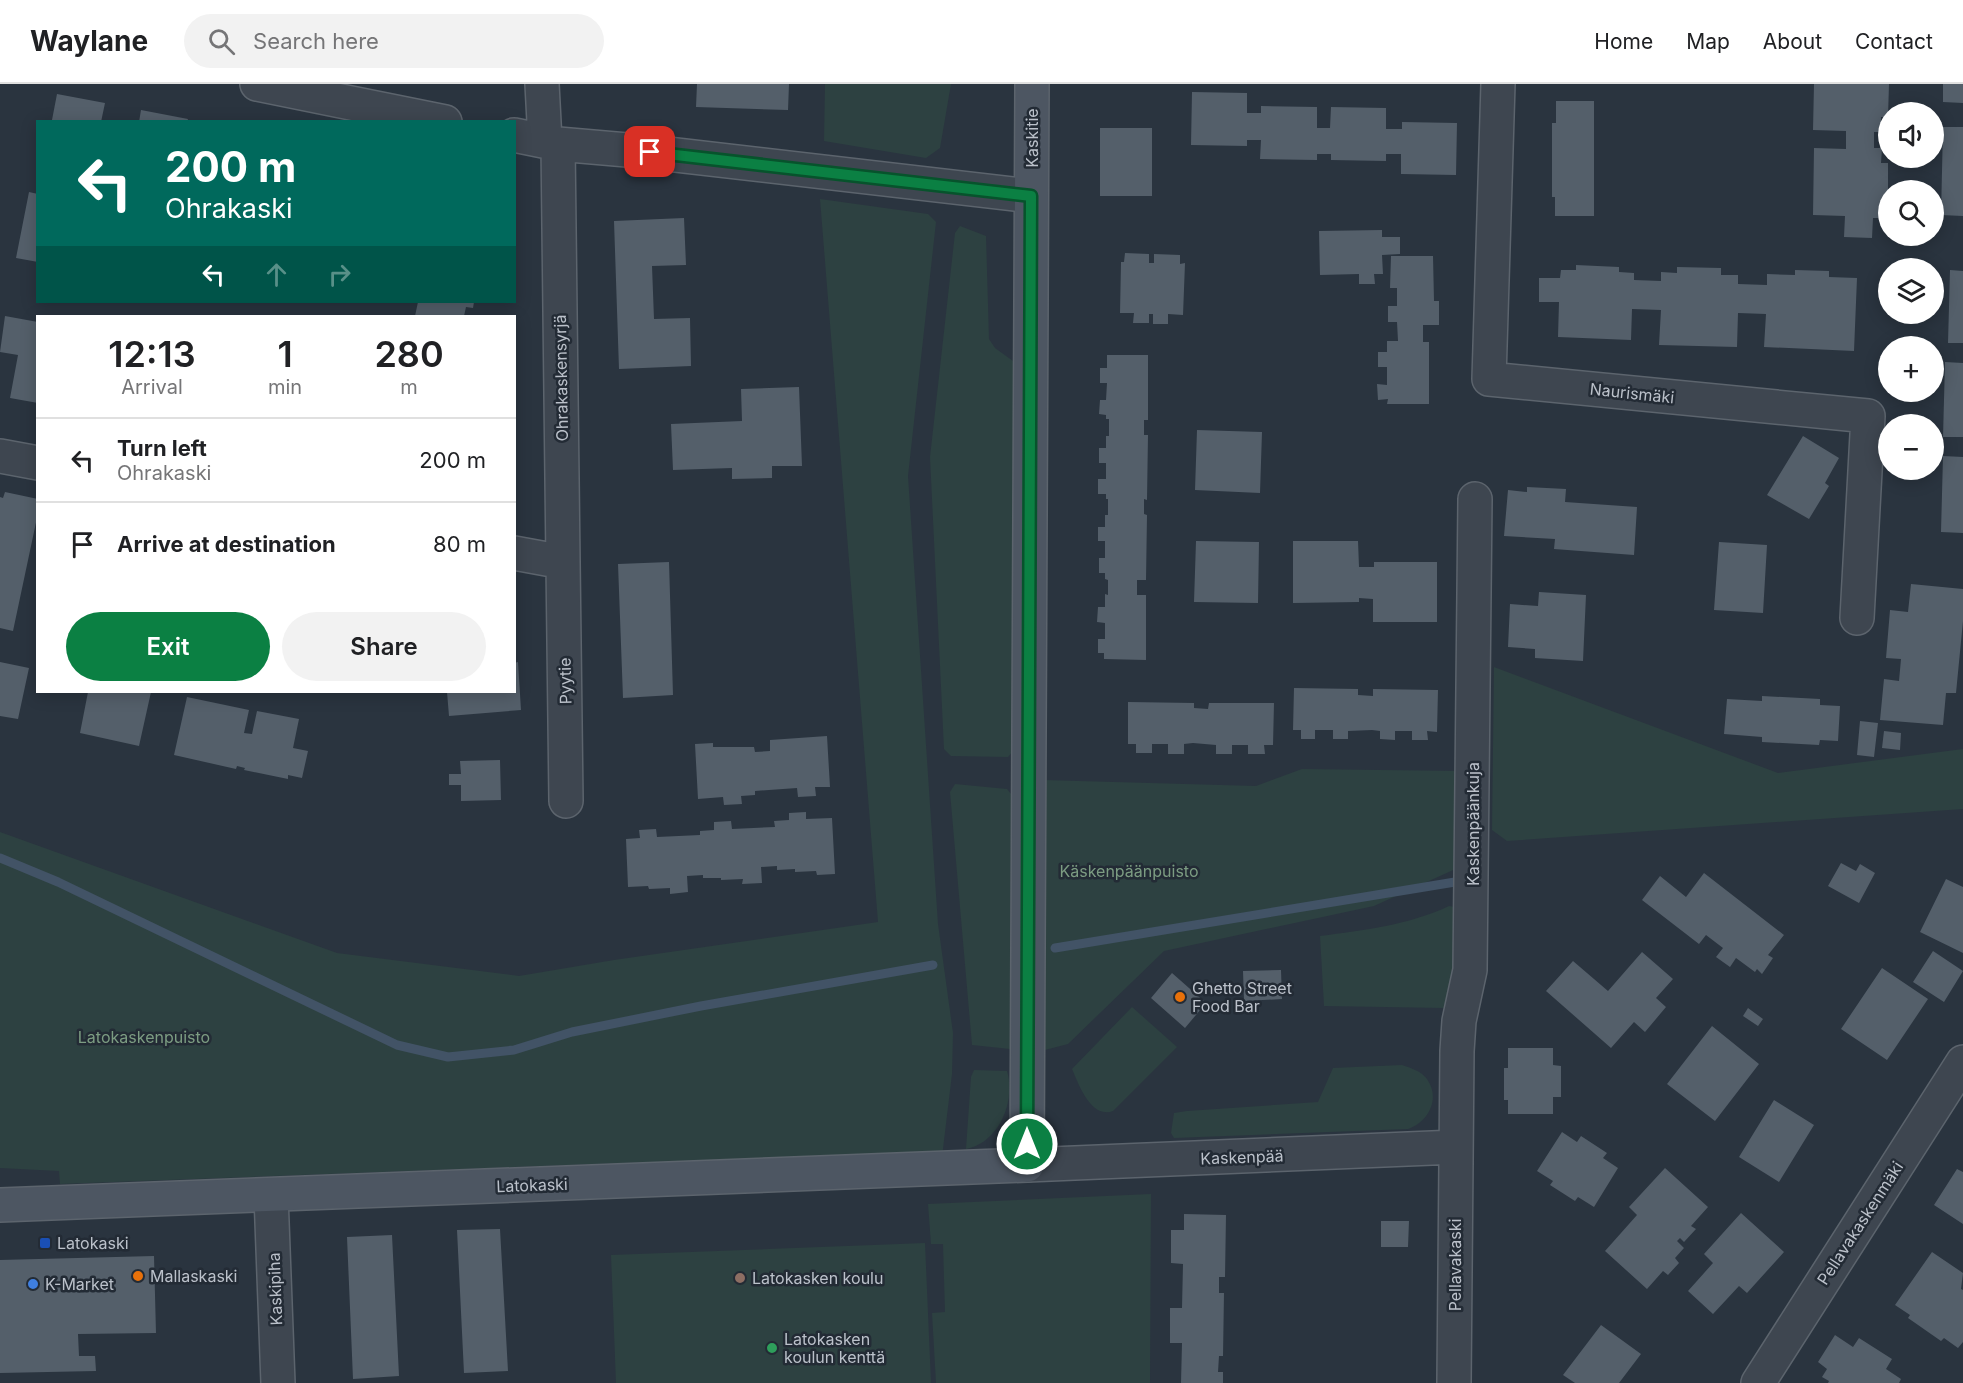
<!DOCTYPE html>
<html lang="en">
<head>
<meta charset="utf-8">
<style>
	:root { --surface:#fff; --page:#f2f2f2; --text:#202124; --muted:#757577; --line:#e0e0e0; --accent:#0b8043 }
	body { margin:0; font-family:Inter,sans-serif; background:var(--page); color:var(--text); height:100vh; display:flex; flex-direction:column; font-size:22px; white-space:nowrap }
	* { box-sizing:border-box; margin:0 }
	p { font-size:20px; color:var(--muted) }
	.icon { flex:none; width:33px; height:33px; fill:none; stroke:currentColor; stroke-width:2; stroke-linecap:round; stroke-linejoin:round }
	.map { position:relative; flex:1; overflow:hidden }
	.drawer { position:absolute; left:36px; top:231px; width:480px; height:378px; display:flex; flex-direction:column; background:var(--surface); border-radius:0px; box-shadow:0 3px 15px #0003 }
	.drawer>* { flex:none }
	.banner { position:absolute; left:36px; top:36px; width:480px; height:183px; border-radius:0px; box-shadow:0 3px 15px #0003; background:#00695c; color:#fff; overflow:hidden }
	.buttons { position:absolute; left:1878px; top:18px; display:grid; gap:12px }
	.buttons a { display:grid; place-items:center; width:66px; height:66px; border-radius:50%; background:var(--surface); box-shadow:0 3px 15px #0003; font-size:30px }
	.pin { position:absolute; display:grid; place-items:center; width:51px; height:51px; color:#fff; margin:-26px; border-radius:12px; box-shadow:0 3px 9px #0006 }
	.me { position:absolute; width:66px; margin:-33px; rotate:0deg; stroke-linejoin:round; filter:drop-shadow(0 0 4px #0008) }
	.turn { display:flex; align-items:center; gap:21px; height:126px; padding:0 30px; font-size:27px }
	.turn .icon { width:78px; height:78px; stroke-width:2.5 }
	.turn b { display:block; font-size:42px; line-height:51px }
	.lanes { display:flex; align-items:center; height:57px; padding:0 30px; background:#0003; justify-content:center; gap:30px; direction:ltr }
	.lanes .off { opacity:.35 }
	.eta { display:flex; justify-content:space-evenly; align-items:center; height:102px; text-align:center }
	.eta b { font-size:36px; font-weight:600; line-height:42px }
	.cta { display:flex; gap:12px; margin-top:auto; padding:12px 30px }
	.cta a { flex:1; height:69px; border-radius:36px; background:var(--accent); color:#fff; font-size:24px; font-weight:600; line-height:69px; text-align:center }
	.cta a+a { background:var(--page); color:var(--text) }
	ul { padding:0; list-style:none }
	li { display:flex; align-items:center; gap:18px; height:84px; padding:0 30px; border-top:2px solid var(--line) }
	li div { flex:1 }
	li b { display:block; font-size:22px }
	li em { font-style:normal }
	header { display:flex; align-items:center; gap:36px; box-sizing:border-box; height:84px; padding:0 30px; background:var(--surface); border-bottom:2px solid var(--line) }
	header strong { font-size:28px }
	nav { display:flex; gap:33px; margin-inline-start:auto; font-size:21px }
	.search { width:420px; height:54px; background:var(--page); display:flex; align-items:center; gap:15px; box-sizing:border-box; padding:0 21px; border-radius:33px; color:var(--muted); font-size:22px }
	.map>svg:first-child { display:block }
	.green { fill:#2d4141 }
	.lines { fill:none; stroke-linecap:round; stroke-linejoin:round }
	.stream { stroke:#425366; stroke-width:9 }
	.building { fill:#545f6a }
	.street-casing { stroke:#5c646d; stroke-width:36 }
	.secondary-casing { stroke:#5c646d; stroke-width:36 }
	.street { stroke:#3e4650; stroke-width:33 }
	.secondary { stroke:#4d5662; stroke-width:33 }
	.route-casing { stroke:#07532c; stroke-width:15 }
	.route { stroke:#0b8043; stroke-width:10 }
	.food-dot { fill:#e8710a; stroke:#232b35; stroke-width:2 }
	.transit-dot { fill:#1a4fb4; stroke:#232b35; stroke-width:2 }
	.education-dot { fill:#8d6e63; stroke:#232b35; stroke-width:2 }
	.shop-dot { fill:#3f7fe0; stroke:#232b35; stroke-width:2 }
	.leisure-dot { fill:#2e9e5b; stroke:#232b35; stroke-width:2 }
	.labels { text-anchor:middle; dominant-baseline:central; stroke-width:5; stroke-linejoin:round; paint-order:stroke }
	.street-label { font-size:16px; fill:#bbc1ca; stroke:#232b35 }
	.park-label { font-size:16px; fill:#7c9c82; stroke:#232b35 }
	.poi-label { font-size:16px; fill:#bbc1ca; stroke:#232b35; text-anchor:start }
</style>
</head>
<body>
<header>
<strong>Waylane</strong>
<div class="search"><svg class="icon" aria-label="search" viewBox="0 0 24 24"><circle cx="10" cy="10" r="6"/><path d="M15 15l6 6"/></svg>Search here</div>
<nav><a>Home</a><a>Map</a><a>About</a><a>Contact</a></nav>
</header>
<div class="map">
<svg width="1963" height="1299" viewBox="0 0 1963 1299">
	<rect width="100%" height="100%" fill="#2a343f"/>
	<path class="green" d="M825 0H951L940 64 926 74 824 57Z
		M820 115 928 130 936 138 908 392 938 840 953 949 952 990 942 1073 621 1079 60 1100 59 1087 0 1084V748L337 869 519 892 614 876 878 838Z
		M960 142 986 152 989 255 995 264 1013 277 1015 665 1008 673 951 672 944 665 930 373 955 149Z
		M1494 583 1778 689 1963 665V725L1507 757 1492 746Z
		M1302 685 1460 687 1462 782 1374 822 1164 867 1068 960 1041 967 1043 696 1256 702Z
		M955 700 1007 705 1011 710 1010 965 972 961 950 708Z
		M1449 822 1455 823 1454 902 1444 924 1324 922 1320 852C1364 846 1409 841 1449 822Z
		M1132 923 1177 963 1113 1027C1091 1035 1079 1001 1072 985Z
		M1402 981C1411 984 1421 987 1427 995 1441 1015 1428 1038 1408 1045L1174 1054 1171 1049 1174 1029 1187 1027 1318 1018 1333 984Z
		M974 986 1007 987C1016 1017 999 1059 966 1065L971 993Z
		M1151 1110 1150 1299H936L932 1229 945 1228 943 1160H931L928 1120Z
		M925 1159 931 1299H616L611 1171Z"/>
	<g class="lines">
		<path class="stream" d="M0 774 58 798 397 961 448 973 514 966 572 948 701 922 933 881
			M1055 864 1455 798"/>
	</g>
	<path class="building" d="M697 0H789L788 26 696 23Z
		M1814 0H1889L1888 33H1881V48H1874V64H1882L1881 79H1888V120H1880V134H1873L1872 154 1844 153 1845 132 1813 131 1814 64 1846 65V47L1813 46Z
		M1943 0H1963V19L1943 18Z
		M1192 8 1247 9V29H1261V22L1317 23V44H1330L1331 23 1386 24V45H1402V38L1457 39 1456 91 1401 90V70H1386V77L1331 76V70H1317V76L1260 75 1261 56H1247V62L1191 61Z
		M57 10 105 19 101 38 52 36Z
		M1556 17H1594V132H1555V113H1552V39H1556Z
		M141 26 188 35 187 38H139Z
		M1943 43H1963V132L1941 131Z
		M1100 44H1152V112H1100Z
		M29 108 38 110V178L16 174Z
		M684 134 686 181 652 182 654 235 690 234 691 282 619 285 614 137Z
		M1382 146V153H1400V170L1382 171 1383 190H1374L1375 200H1359V190L1320 191 1319 147Z
		M1125 169 1149 170V179H1154V170L1180 171V180L1185 179 1183 231 1168 230V240H1153V230H1149V239H1133L1134 229H1120L1121 178H1124Z
		M1391 172H1433L1434 217H1439V241H1423V258H1429V320H1387L1388 315 1378 316 1377 300 1387 301V283H1378V268H1387V257H1398L1397 238H1388V222H1397V204H1390Z
		M1576 181 1619 183V188L1634 189V196L1661 197V188L1677 189V183L1721 184V191H1738V200L1767 201V190L1795 191V186L1829 187V193L1857 194 1854 267 1764 263 1766 230 1738 229 1737 263 1659 261 1661 226 1632 225 1631 256 1558 253 1559 218H1539V194H1560L1561 186H1576Z
		M1950 186 1963 187V259H1948Z
		M418 218H474L473 224 466 223 464 232H415Z
		M5 232 38 238V319L10 314 18 271 0 268Z
		M1107 271H1148V336H1144V351H1148L1147 416 1144 415V430L1147 431 1146 496H1137V511H1146V576L1104 575V569H1098V555H1105V539L1097 538 1098 523H1105V510L1108 511V496L1105 495V489H1099V474H1105V457H1098V443H1105V431H1108V415H1106V410H1098V395H1106V379H1099V364H1106V352H1109V335H1106V331L1099 330 1100 316H1106L1107 299H1100V284H1107Z
		M1945 278 1963 279V353H1943Z
		M799 303 802 382H772V394L732 395V384L673 386 671 340 742 337 741 305Z
		M1197 346 1262 348 1260 409 1195 406Z
		M1803 352 1839 374 1825 399 1829 402 1809 435 1767 411Z
		M1943 372 1963 373V449L1941 448Z
		M1527 403 1566 405 1565 418 1637 423 1634 471 1554 465 1555 455 1504 452 1508 406 1527 408Z
		M5 408 38 415V429L13 547 0 544V413L3 414Z
		M1196 457 1259 458 1258 519 1194 518Z
		M1293 457H1358L1359 483H1374V478H1437V538H1373V515L1359 514V518L1293 519Z
		M1719 458 1767 461 1763 529 1714 526Z
		M669 478 673 611 623 614 618 480Z
		M1911 500 1963 505V537L1956 609H1946L1943 641 1880 636 1884 595 1899 597 1901 575 1886 574 1890 526 1908 528Z
		M1539 508 1586 511 1583 577 1535 574V565L1508 563 1510 520 1538 522Z
		M0 578 29 584 18 635 0 632Z
		M518 578 521 626 449 632 447 608H514V579Z
		M1294 604 1358 605V611L1373 612V605L1438 606 1437 648 1427 647 1428 656H1412V647H1395V656L1380 655V647L1372 646 1348 647V655H1333V646H1315V655H1301V646H1293Z
		M88 608H151L139 662 80 649Z
		M1762 612 1820 615V621L1840 622 1838 657 1820 656 1819 661 1762 658V653L1724 650 1727 615 1762 617Z
		M187 613 249 626 244 649 252 650 257 627 299 635 293 664 308 667 302 694 288 691V695L244 686 245 684 237 682 236 685 174 671Z
		M1128 618 1194 619V624L1208 625 1209 619H1274L1273 661H1264L1265 670H1248V661H1232V670H1216V661L1193 659 1184 660V670H1168V660H1152V669H1136V660H1128Z
		M1860 637 1878 639 1874 673 1857 671Z
		M1884 647 1901 649 1900 666 1882 664Z
		M827 652 830 703H815L816 712 798 713 797 704 755 707V711L741 712 742 720 724 721 723 713 698 715 695 660 713 659V663H754L755 668 770 667V656Z
		M500 676 501 716 461 717V701H449V690H461L460 677Z
		M806 728V735L832 734 835 790 817 791 816 787 795 788V785L777 786V782L761 783 762 799 742 800 743 795 721 796V794H703V791L687 792 688 808 670 810V804L649 805 648 802 628 803 626 755 640 754 639 746 656 745 657 753 700 751V747L714 746V738L731 737 732 745 775 743 774 737 789 736V729Z
		M1841 779 1856 787 1860 780 1875 789 1859 819 1828 802Z
		M1704 789 1784 851 1768 871 1773 874 1762 890 1757 885 1755 888 1736 874 1730 883 1716 873 1723 864 1706 851 1699 860 1642 816 1660 792 1686 813Z
		M1946 795 1963 803V869L1920 848Z
		M1933 867 1963 887 1944 918 1913 898Z
		M1642 868 1673 895 1656 914 1666 923 1645 948 1634 938 1611 964 1546 907 1573 877 1608 907Z
		M1882 884 1928 915 1887 976 1841 945Z
		M1281 886 1282 915 1244 917 1243 887Z
		M1172 889 1206 919 1185 944 1151 914Z
		M1748 924 1763 935 1758 942 1743 932Z
		M1712 942 1759 980 1715 1037 1667 1000Z
		M1508 964H1553V981L1561 982V1013H1553V1030H1508V1016H1504V984H1508Z
		M1774 1016 1814 1041 1779 1098 1739 1073Z
		M1562 1048 1577 1058 1581 1052 1607 1069 1603 1074 1618 1084 1594 1123 1578 1113 1575 1117 1550 1101 1553 1097 1537 1087Z
		M1665 1084 1708 1123 1691 1142 1696 1145 1684 1158 1680 1154 1677 1157 1684 1164 1675 1174 1679 1179 1668 1191 1663 1187 1647 1205 1605 1167 1637 1131 1629 1123Z
		M1957 1085 1963 1088V1140L1934 1121Z
		M1741 1129 1784 1168 1747 1209 1739 1202 1713 1230 1688 1207 1713 1179 1704 1170Z
		M1184 1130 1226 1131 1225 1193H1219V1209H1224L1223 1272H1219L1218 1288H1223V1299H1181L1182 1259H1170V1224H1182L1183 1180 1171 1179V1146H1184Z
		M1381 1137H1409L1408 1163H1381Z
		M500 1145 508 1287 464 1289 457 1146Z
		M392 1151 399 1292 353 1295 347 1153Z
		M1932 1168 1963 1189 1961 1205 1963 1206V1258L1958 1264 1944 1254 1941 1257 1908 1234 1910 1231 1895 1221Z
		M154 1172 156 1249 78 1250 79 1272H95L96 1287 0 1289V1176Z
		M1601 1241 1641 1270 1619 1299H1575L1563 1291Z
		M1835 1251 1853 1263 1859 1254 1892 1275 1886 1285 1901 1295 1899 1299H1828L1829 1297 1822 1293 1827 1285 1818 1278Z"/>
	<g class="lines">
		<g class="street-casing">
			<path id="street" d="M257 0 445 38
				M542 0 545 57
				M1498 0 1489 295 1868 332 1857 534
				M514 51 558 60 650 68 1031 112
				M0 372 38 379
				M514 469 563 478 558 60
				M563 478 566 717
				M1027 1081 1456 1063
				M271 1111 278 1299
				M1454 1299 1457 967 1459 937 1470 886 1475 415
				M1758 1299 1963 978"/>
		</g>
		<g class="secondary-casing">
			<path id="secondary" d="M0 1121 1027 1081 1032 0"/>
		</g>
		<use href="#street" class="street"/>
		<use href="#secondary" class="secondary"/>
	</g>
	<g class="lines">
		<g class="route-casing">
			<path id="route" d="M650 68 1031 112 1027 1060"/>
		</g>
		<use href="#route" class="route"/>
	</g>
	<g class="food-dot">
		<circle cx="1180" cy="913" r="6"/>
		<circle cx="138" cy="1192" r="6"/>
	</g>
	<rect class="transit-dot" x="39" y="1153" width="12" height="12" rx="3"/>
	<circle class="education-dot" cx="740" cy="1194" r="6"/>
	<circle class="shop-dot" cx="33" cy="1200" r="6"/>
	<circle class="leisure-dot" cx="772" cy="1264" r="6"/>
	<g class="labels">
		<g class="street-label">
			<text transform="translate(1032 54) rotate(-90)">Kaskitie</text>
			<text transform="translate(561 294) rotate(-91)">Ohrakaskensyrjä</text>
			<text transform="translate(1632 309) rotate(6)">Naurismäki</text>
			<text transform="translate(565 597) rotate(-91)">Pyytie</text>
			<text transform="translate(1473 740) rotate(-90)">Kaskenpäänkuja</text>
			<text transform="translate(1242 1073) rotate(-2)">Kaskenpää</text>
			<text transform="translate(532 1101) rotate(-2)">Latokaski</text>
			<text transform="translate(1860 1139) rotate(-57)">Pellavakaskenmäki</text>
			<text transform="translate(1455 1181) rotate(-90)">Pellavakaski</text>
			<text transform="translate(275 1205) rotate(-92)">Kaskipiha</text>
		</g>
		<g class="park-label">
			<text x="1129" y="787">Käskenpäänpuisto</text>
			<text x="144" y="953">Latokaskenpuisto</text>
		</g>
		<g class="poi-label">
			<text x="1192" y="904">Ghetto Street<tspan x="1192" dy="18">Food Bar</tspan></text>
			<text x="57" y="1159">Latokaski</text>
			<text x="150" y="1192">Mallaskaski</text>
			<text x="752" y="1194">Latokasken koulu</text>
			<text x="45" y="1200">K-Market</text>
			<text x="784" y="1255">Latokasken<tspan x="784" dy="18">koulun kenttä</tspan></text>
		</g>
	</g>
</svg>
<div class="buttons">
<a><svg class="icon" aria-label="sound" viewBox="0 0 24 24"><path d="M4 9h4l5-4v14l-5-4H4zM17 9q2 3 0 6"/></svg></a>
<a><svg class="icon" aria-label="search" viewBox="0 0 24 24"><circle cx="10" cy="10" r="6"/><path d="M15 15l6 6"/></svg></a>
<a><svg class="icon" aria-label="layers" viewBox="0 0 24 24"><path d="M12 4l9 5-9 5-9-5zM3 14l9 5 9-5"/></svg></a>
<a>+</a>
<a>−</a>
</div>
<div class="pin" style="left:650px;top:68px;background:#d93025"><svg class="icon" aria-label="arrive" viewBox="0 0 24 24"><path d="M6 21V4h12l-3 4 3 4H6"/></svg></div>
<svg class="me" style="left:1027px;top:1060px" viewBox="-20 -20 40 40"><circle r="17" fill="#0b8043" stroke="#fff" stroke-width="3"/><path d="M0-11L8 9 0 5-8 9z" fill="#fff"/></svg>
<div class="banner">
<div class="turn"><svg class="icon" aria-label="left" viewBox="0 0 24 24"><path d="M17 20v-9H6M10 6l-5 5 5 5"/></svg><div><b>200 m</b>Ohrakaski</div></div>
<div class="lanes"><svg class="icon" aria-label="left" viewBox="0 0 24 24"><path d="M17 20v-9H6M10 6l-5 5 5 5"/></svg><svg class="icon off" aria-label="ahead" viewBox="0 0 24 24"><path d="M12 20V5M6 11l6-6 6 6"/></svg><svg class="icon off" aria-label="right" viewBox="0 0 24 24"><path d="M7 20v-9h11M14 6l5 5-5 5"/></svg></div>
</div>
<section class="drawer">
<div class="eta">
<div><b>12:13</b><p>Arrival</p></div>
<div><b>1</b><p>min</p></div>
<div><b>280</b><p>m</p></div>
</div>
<ul>
<li><svg class="icon" aria-label="left" viewBox="0 0 24 24"><path d="M17 20v-9H6M10 6l-5 5 5 5"/></svg><div><b>Turn left</b><p>Ohrakaski</p></div><em>200 m</em></li>
<li><svg class="icon" aria-label="arrive" viewBox="0 0 24 24"><path d="M6 21V4h12l-3 4 3 4H6"/></svg><div><b>Arrive at destination</b></div><em>80 m</em></li>
</ul>
<div class="cta"><a>Exit</a><a>Share</a></div>
</section>
</div>
</body>
</html>
